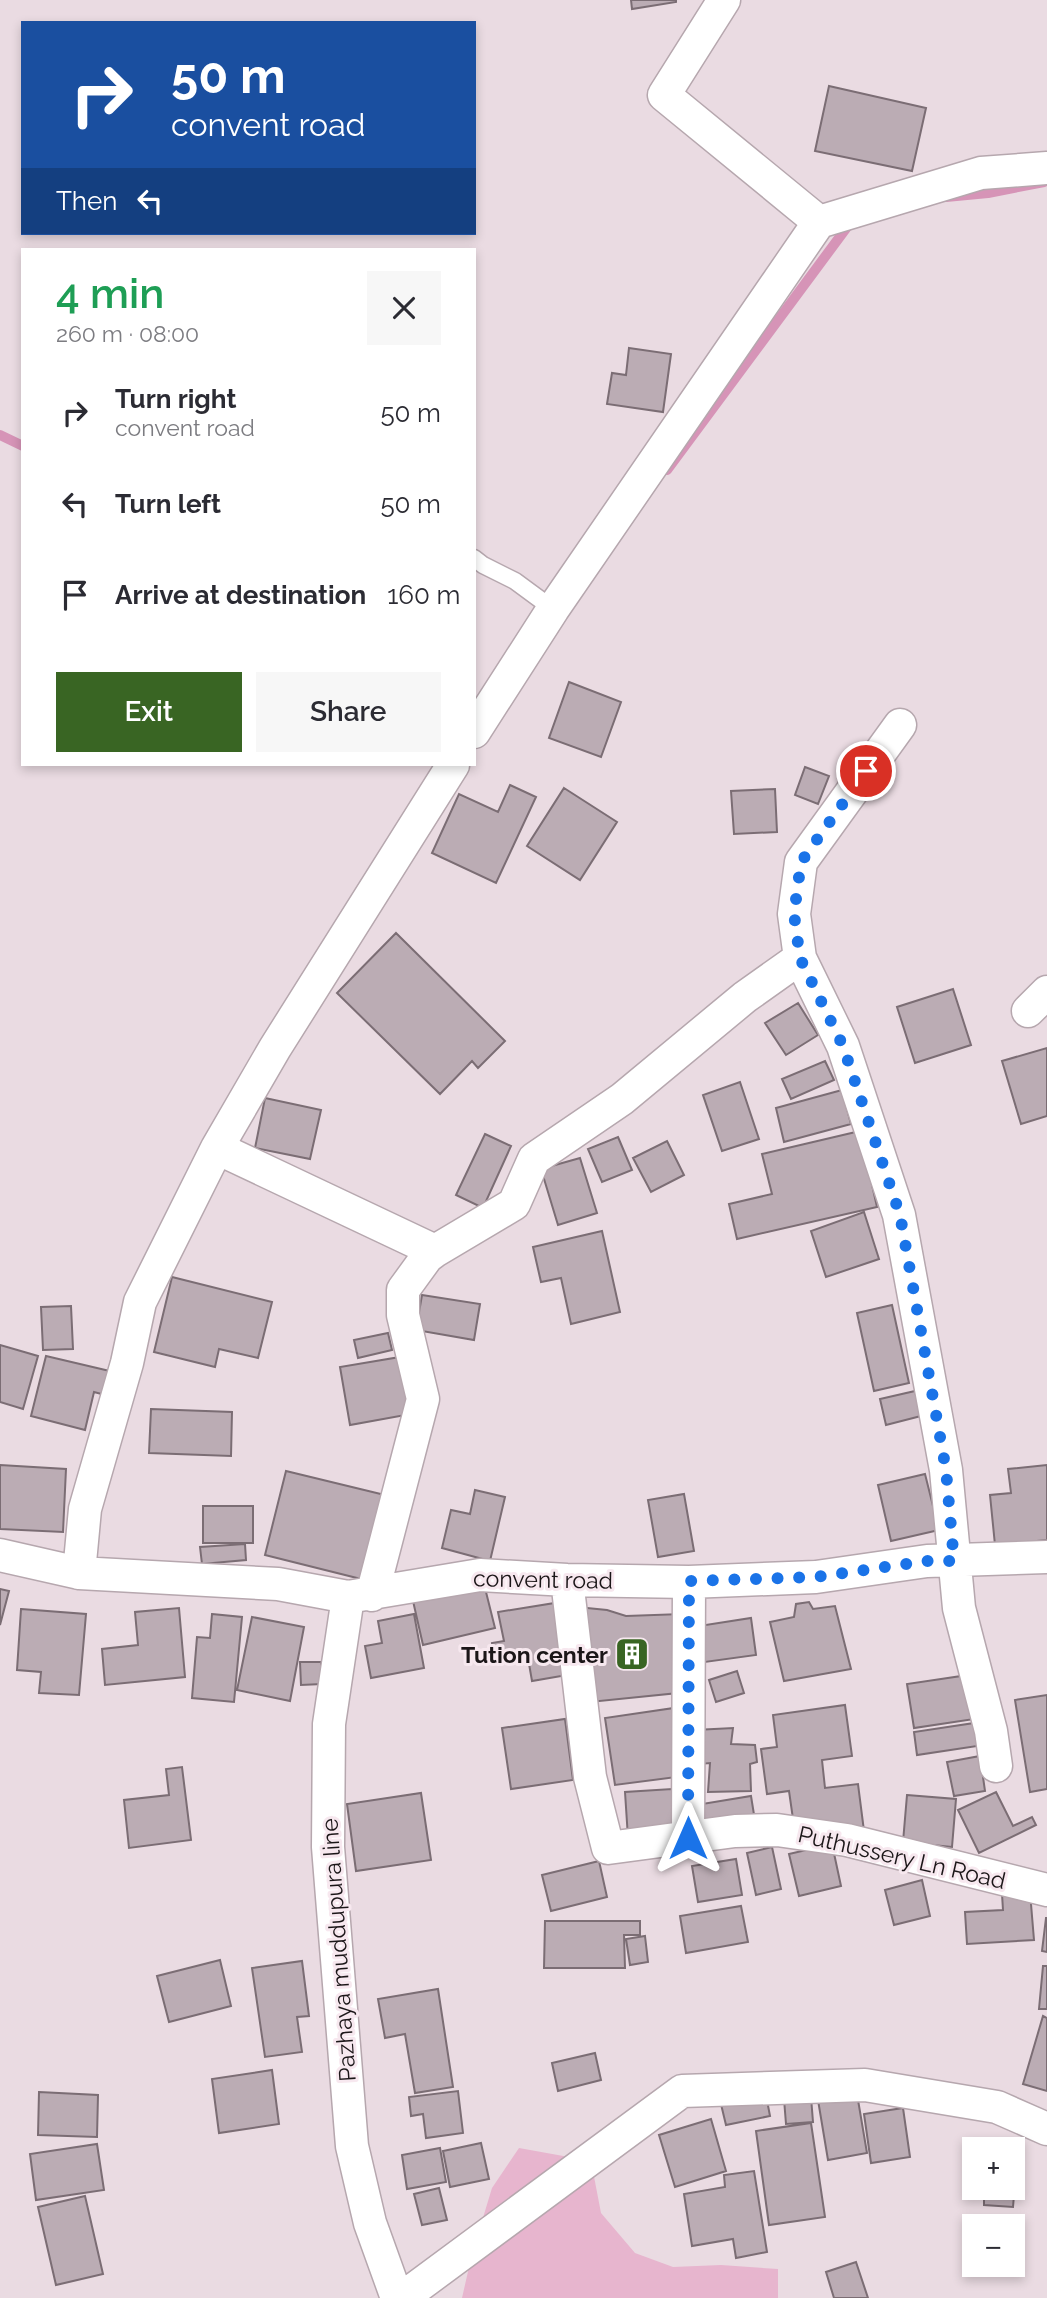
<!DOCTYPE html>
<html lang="en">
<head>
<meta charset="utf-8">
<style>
	:root { --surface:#fff; --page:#f7f7f7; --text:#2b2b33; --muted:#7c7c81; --accent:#396523 }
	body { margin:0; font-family:Raleway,sans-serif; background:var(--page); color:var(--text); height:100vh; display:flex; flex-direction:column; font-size:26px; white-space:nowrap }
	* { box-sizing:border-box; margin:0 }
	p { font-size:23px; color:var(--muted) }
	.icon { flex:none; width:38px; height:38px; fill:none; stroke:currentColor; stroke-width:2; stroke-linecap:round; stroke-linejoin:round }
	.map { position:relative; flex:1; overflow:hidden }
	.details { position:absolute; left:21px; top:248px; width:455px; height:518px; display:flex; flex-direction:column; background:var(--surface); border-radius:0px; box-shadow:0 4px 10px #0003 }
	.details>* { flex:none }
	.banner { position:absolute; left:21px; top:21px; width:455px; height:214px; border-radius:0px; box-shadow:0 4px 10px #0003; background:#1a4fa0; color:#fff; overflow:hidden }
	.controls { position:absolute; left:962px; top:2137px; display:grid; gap:14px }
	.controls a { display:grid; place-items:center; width:63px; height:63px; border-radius:0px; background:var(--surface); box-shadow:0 4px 10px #0003; font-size:35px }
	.pin { position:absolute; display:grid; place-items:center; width:60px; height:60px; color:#fff; margin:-30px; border:4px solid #fff; border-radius:50%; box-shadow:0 2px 7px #0007 }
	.me { position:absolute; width:77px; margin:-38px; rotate:0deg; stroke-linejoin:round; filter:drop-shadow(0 0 5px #0008) }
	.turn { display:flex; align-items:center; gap:24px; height:147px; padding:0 35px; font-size:32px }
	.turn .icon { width:91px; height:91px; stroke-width:2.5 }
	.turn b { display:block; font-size:49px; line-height:60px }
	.then { display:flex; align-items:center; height:66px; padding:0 35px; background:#0003; gap:14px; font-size:26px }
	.round { display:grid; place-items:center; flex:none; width:74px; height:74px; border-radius:0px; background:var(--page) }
	.summary { display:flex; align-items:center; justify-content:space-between; height:119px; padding:0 35px }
	h1 { font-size:42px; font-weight:600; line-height:52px; color:#1e9e55 }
	.primary-button { display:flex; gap:14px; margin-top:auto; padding:14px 35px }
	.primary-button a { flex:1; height:80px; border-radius:0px; background:var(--accent); color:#fff; font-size:28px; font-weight:600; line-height:80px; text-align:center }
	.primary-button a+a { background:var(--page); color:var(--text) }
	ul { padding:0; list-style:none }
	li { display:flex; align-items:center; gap:21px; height:91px; padding:0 35px }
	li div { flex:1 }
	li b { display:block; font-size:26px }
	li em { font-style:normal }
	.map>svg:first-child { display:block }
	.green { fill:#e7b5ce }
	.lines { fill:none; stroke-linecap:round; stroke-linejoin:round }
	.stream { stroke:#d694b7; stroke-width:10 }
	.building { fill:#bbacb4; stroke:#7b6d74; stroke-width:2 }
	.lane-casing { stroke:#b6a7ae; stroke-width:19 }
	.street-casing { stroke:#b6a7ae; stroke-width:35 }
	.lane { stroke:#fff; stroke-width:16 }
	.street { stroke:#fff; stroke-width:32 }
	.route { stroke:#1a73e8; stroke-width:12; stroke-dasharray:0 21.6 }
	.labels { text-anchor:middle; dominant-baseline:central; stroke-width:6; stroke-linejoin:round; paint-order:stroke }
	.street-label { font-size:23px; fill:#1b1618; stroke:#f7e8ef }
	.poi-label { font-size:23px; font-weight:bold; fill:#1b1618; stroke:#f7e8ef; text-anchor:end }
</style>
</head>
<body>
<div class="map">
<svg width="1047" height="2298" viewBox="0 0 1047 2298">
	<rect width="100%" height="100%" fill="#eadbe2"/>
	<path class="green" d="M519 2148 591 2161 601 2213 635 2253 673 2267 721 2265 778 2269V2298H462L472 2254 492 2188Z"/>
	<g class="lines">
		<path class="stream" d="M946 197 988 193 1044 182
			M0 435 23 446
			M667 470 853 219"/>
	</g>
	<path class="building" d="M631 0H676V2L632 9Z
		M829 86 926 108 912 171 815 151Z
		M629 348 671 354 663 412 607 404 612 373 626 375Z
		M569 682 621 702 601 757 549 738Z
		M805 767 829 776 818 804 795 795Z
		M510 785 536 797 496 883 432 853 459 794 498 812Z
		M564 788 617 822 580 880 527 846Z
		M775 789 777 832 734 834 731 791Z
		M396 933 505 1041 478 1068 472 1061 440 1094 337 993Z
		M953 989 971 1045 915 1063 897 1007Z
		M798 1003 818 1035 786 1055 765 1023Z
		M1047 1048V1116L1021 1124 1002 1061Z
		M825 1061 834 1080 791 1099 782 1079Z
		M740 1082 759 1139 722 1151 703 1095Z
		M842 1090 851 1124 784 1142 776 1108Z
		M265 1098 321 1110 310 1159 255 1148Z
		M860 1131 877 1207 737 1239 729 1204 772 1194 762 1154Z
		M485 1134 511 1146 483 1208 456 1195Z
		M618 1137 632 1170 602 1182 588 1149Z
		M667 1141 684 1175 651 1192 633 1158Z
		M580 1158 597 1213 558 1225 541 1169Z
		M864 1212 879 1259 826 1277 811 1231Z
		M602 1231 620 1312 571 1324 561 1278 541 1282 533 1247Z
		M172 1277 272 1302 258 1358 219 1349 215 1367 154 1352Z
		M422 1295 480 1304 474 1340 416 1330Z
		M892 1305 909 1383 874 1391 857 1313Z
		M71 1306 73 1349 43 1350 41 1307Z
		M388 1333 392 1350 358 1358 354 1340Z
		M0 1345 38 1356 23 1409 0 1402Z
		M46 1356 114 1372 109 1396 94 1392 85 1430 31 1416Z
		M400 1357 411 1414 350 1425 340 1367Z
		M915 1391 921 1416 886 1425 880 1399Z
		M151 1409 232 1412 231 1456 149 1453Z
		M0 1465 66 1469 63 1532 0 1529Z
		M1047 1465V1540L995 1545 990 1495 1011 1493 1008 1469Z
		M286 1471 389 1496 369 1581 265 1555Z
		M925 1474 939 1530 891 1541 878 1485Z
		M475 1490 505 1497 490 1561 442 1548 451 1510 470 1514Z
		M684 1494 694 1551 658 1557 648 1500Z
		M203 1506H253V1543H203Z
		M245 1544 246 1560 202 1564 200 1547Z
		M484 1584 495 1628 423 1645 413 1601Z
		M0 1589 9 1591 0 1625Z
		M561 1602 573 1674 532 1681 528 1658 495 1664 492 1643 504 1641 498 1612Z
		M809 1602 813 1609 835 1606 851 1669 784 1681 770 1622 794 1617 796 1604Z
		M577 1607 607 1610 626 1616 682 1614 678 1693 590 1702Z
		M179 1608 185 1677 105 1685 102 1649 138 1645 135 1612Z
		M21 1609 86 1614 79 1695 39 1693 41 1672 17 1670Z
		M212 1614 242 1617 234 1702 192 1698 197 1637 210 1638Z
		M414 1614 424 1668 371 1678 365 1646 382 1643 378 1621Z
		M252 1617 304 1627 290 1701 237 1690Z
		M751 1618 756 1655 705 1662 699 1626Z
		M300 1662H321L322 1684 301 1685Z
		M737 1671 744 1693 716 1702 709 1680Z
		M975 1674 981 1718 914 1728 907 1684Z
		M1047 1695V1789L1030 1792 1015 1700Z
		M845 1705 852 1756 822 1760 825 1788 858 1784 864 1831 796 1840 789 1791 767 1794 761 1749 777 1747 773 1715Z
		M674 1708 684 1776 615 1785 605 1718Z
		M565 1719 573 1780 511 1789 502 1728Z
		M981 1722 984 1745 917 1755 914 1732Z
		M733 1728 731 1744 755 1745 757 1762 750 1764 751 1791 708 1792 710 1763 700 1764 695 1730Z
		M980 1756 985 1791 954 1796 947 1762Z
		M182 1767 191 1840 129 1848 124 1800 169 1795 166 1769Z
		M672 1789 675 1836 628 1838 625 1792Z
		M996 1792 1013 1826 1032 1817 1036 1825 979 1853 958 1810Z
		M421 1793 431 1860 356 1871 347 1804Z
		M907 1795 956 1799 952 1847 903 1842Z
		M751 1796 756 1827 701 1836 696 1805Z
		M832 1844 841 1886 799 1896 789 1854Z
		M772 1847 781 1889 756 1895 747 1853Z
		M736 1859 742 1895 698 1902 692 1866Z
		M599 1861 607 1897 551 1911 542 1875Z
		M922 1880 930 1916 894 1925 885 1890Z
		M1030 1892 1034 1940 967 1944 965 1912 1003 1910 1002 1894Z
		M741 1906 748 1942 686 1953 680 1916Z
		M1046 1918H1047V1952L1042 1951Z
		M545 1921H640V1935H624L625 1968H544Z
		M645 1936 648 1962 630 1965 626 1939Z
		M220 1960 231 2006 169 2022 157 1976Z
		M302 1961 309 2016 297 2017 302 2052 265 2057 252 1968Z
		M1043 1966H1047V2009H1039Z
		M438 1989 453 2087 415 2093 405 2034 385 2038 378 1999Z
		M1043 2016 1047 2018V2091L1023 2084Z
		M595 2053 601 2080 558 2091 552 2063Z
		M272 2070 279 2124 219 2133 212 2079Z
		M765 2090 770 2116 726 2125 720 2100Z
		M458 2091 463 2133 426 2138 423 2114 411 2116 409 2097Z
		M39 2092 98 2095 97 2137 38 2135Z
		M857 2094 867 2153 828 2160 818 2100Z
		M811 2097 813 2122 786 2124 784 2099Z
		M903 2108 910 2157 871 2163 864 2114Z
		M711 2119 726 2171 675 2187 659 2135Z
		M811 2123 825 2217 769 2225 756 2131Z
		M481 2143 489 2179 450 2187 443 2151Z
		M97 2144 104 2190 36 2200 30 2154Z
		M440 2148 446 2182 407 2189 402 2155Z
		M754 2171 767 2252 736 2258 733 2239 692 2246 684 2194 725 2187 724 2175Z
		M1013 2183H1015L1013 2207 984 2205V2188H1013Z
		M439 2188 447 2220 422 2225 414 2194Z
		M85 2196 103 2274 56 2285 38 2207Z
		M856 2262 868 2298H834L826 2272Z"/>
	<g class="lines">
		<g class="lane-casing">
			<path id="lane" d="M474 558 483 565 515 581 553 609"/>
		</g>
		<g class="street-casing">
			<path id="street" d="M819 222 981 173 1047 168
				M900 725 801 862 794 914 800 958 843 1046 899 1215 946 1470 959 1608 991 1731 996 1766
				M474 732 553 609 819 222 664 95 724 0
				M1028 1011 1047 992
				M435 1251 514 1204 534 1159 622 1099 745 997 800 958
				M0 1555 79 1573 278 1584 348 1597 480 1575 567 1580 689 1582 816 1577 927 1561 1047 1557
				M79 1573 85 1509 127 1363 140 1302 217 1148
				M567 1580 590 1777 608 1848 735 1831 777 1830 847 1840 1047 1890
				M372 1595 423 1399 403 1315V1290L427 1257 435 1251 217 1148 275 1048 453 765
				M348 1597 329 1724 328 1847 352 2146 370 2223 397 2298
				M688 1838 689 1582
				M402 2298 682 2091 865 2085 997 2107 1047 2129"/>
		</g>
		<use href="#lane" class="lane"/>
		<use href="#street" class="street"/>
	</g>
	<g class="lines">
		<path class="route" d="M688 1838 689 1581 816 1577 927 1561H954L946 1470 900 1215 843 1046 800 958 794 914 801 862 866 771"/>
	</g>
	<defs>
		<g id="building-square" transform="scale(1.75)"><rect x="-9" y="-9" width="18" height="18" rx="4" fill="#396523" stroke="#f7e8ef"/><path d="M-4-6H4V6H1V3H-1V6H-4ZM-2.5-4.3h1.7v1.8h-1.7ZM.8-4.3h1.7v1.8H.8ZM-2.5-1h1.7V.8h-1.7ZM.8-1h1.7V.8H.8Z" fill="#fff"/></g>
	</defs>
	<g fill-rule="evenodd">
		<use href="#building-square" x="632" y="1654"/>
	</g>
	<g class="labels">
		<g class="street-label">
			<text transform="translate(543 1579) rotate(1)">convent road</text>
			<text transform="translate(902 1857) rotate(13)">Puthussery Ln Road</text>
			<text transform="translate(338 1950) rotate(-94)">Pazhaya muddupura line</text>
		</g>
		<g class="poi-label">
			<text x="608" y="1654">Tution center</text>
		</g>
	</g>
</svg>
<div class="controls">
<a>+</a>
<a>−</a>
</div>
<div class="pin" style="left:866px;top:771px;background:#d93025"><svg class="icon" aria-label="arrive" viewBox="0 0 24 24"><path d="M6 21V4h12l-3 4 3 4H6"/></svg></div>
<svg class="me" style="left:688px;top:1838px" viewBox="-20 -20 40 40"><path d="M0-17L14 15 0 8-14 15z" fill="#1a73e8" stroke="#fff" stroke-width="4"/></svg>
<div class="banner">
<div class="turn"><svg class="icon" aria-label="right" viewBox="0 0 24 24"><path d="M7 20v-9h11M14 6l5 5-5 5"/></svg><div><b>50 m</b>convent road</div></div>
<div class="then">Then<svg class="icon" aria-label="left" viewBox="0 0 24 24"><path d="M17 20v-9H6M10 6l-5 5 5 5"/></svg></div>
</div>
<section class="details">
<div class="summary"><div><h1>4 min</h1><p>260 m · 08:00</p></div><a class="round"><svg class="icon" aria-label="close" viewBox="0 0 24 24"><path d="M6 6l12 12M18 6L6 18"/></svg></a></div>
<ul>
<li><svg class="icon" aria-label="right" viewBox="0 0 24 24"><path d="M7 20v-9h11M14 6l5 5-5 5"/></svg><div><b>Turn right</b><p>convent road</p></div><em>50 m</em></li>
<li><svg class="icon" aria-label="left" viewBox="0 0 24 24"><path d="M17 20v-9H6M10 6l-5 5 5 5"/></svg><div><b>Turn left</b></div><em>50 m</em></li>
<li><svg class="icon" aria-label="arrive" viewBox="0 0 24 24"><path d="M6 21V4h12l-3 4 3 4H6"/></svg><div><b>Arrive at destination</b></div><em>160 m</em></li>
</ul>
<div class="primary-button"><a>Exit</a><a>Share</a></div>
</section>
</div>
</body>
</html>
